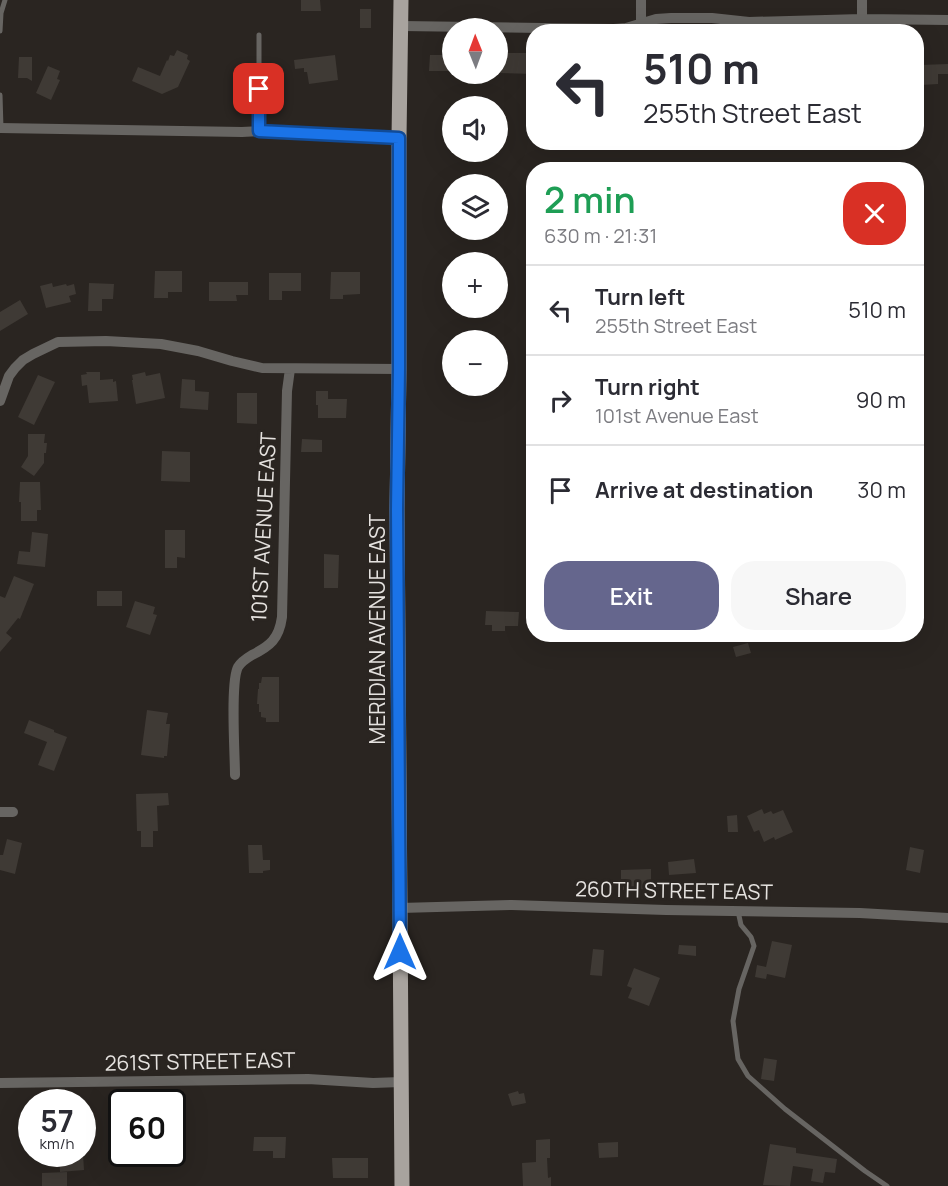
<!DOCTYPE html>
<html lang="en">
<head>
<meta charset="utf-8">
<style>
	:root { --surface:#fff; --page:#f7f7f7; --text:#2b2b33; --muted:#7c7c81; --line:#e1e1e2; --accent:#65668d }
	body { margin:0; font-family:Manrope,sans-serif; background:var(--page); color:var(--text); height:100vh; display:flex; flex-direction:column; font-size:22px; white-space:nowrap }
	* { box-sizing:border-box; margin:0 }
	p { font-size:20px; color:var(--muted) }
	.icon { flex:none; width:33px; height:33px; fill:none; stroke:currentColor; stroke-width:2; stroke-linecap:round; stroke-linejoin:round }
	.map { position:relative; flex:1; overflow:hidden }
	.sheet { position:absolute; left:526px; top:162px; width:398px; height:480px; display:flex; flex-direction:column; background:var(--surface); border-radius:24px; box-shadow:0 6px 24px #0002 }
	.sheet>* { flex:none }
	.banner { position:absolute; left:526px; top:24px; width:398px; height:126px; border-radius:24px; box-shadow:0 6px 24px #0002; background:#fff; color:var(--text); overflow:hidden }
	.needle { width:39px; rotate:359deg }
	.tools { position:absolute; left:442px; top:18px; display:grid; gap:12px }
	.tools a { display:grid; place-items:center; width:66px; height:66px; border-radius:50%; background:var(--surface); box-shadow:0 6px 24px #0002; font-size:30px }
	.speed { position:absolute; left:18px; top:1089px; display:flex; gap:12px; font-size:30px; font-weight:700; text-align:center }
	.speed>* { display:grid; place-content:center; width:78px; height:78px; border-radius:50%; background:var(--surface); box-shadow:0 6px 24px #0002; line-height:1 }
	.speed small { font-size:15px; font-weight:400 }
	.speed .limit { border:3px solid #111; border-radius:9px; background:#fff; color:#111 }
	.pin { position:absolute; display:grid; place-items:center; width:51px; height:51px; color:#fff; margin:-26px; border-radius:12px; box-shadow:0 3px 9px #0006 }
	.me { position:absolute; width:66px; margin:-33px; rotate:0deg; stroke-linejoin:round; filter:drop-shadow(0 0 4px #0008) }
	.turn { display:flex; align-items:center; gap:21px; height:126px; padding:0 18px; font-size:27px }
	.turn .icon { width:78px; height:78px; stroke-width:2.5 }
	.turn b { display:block; font-size:42px; line-height:51px }
	.round { display:grid; place-items:center; flex:none; width:63px; height:63px; border-radius:24px; background:var(--page) }
	.head { display:flex; align-items:center; justify-content:space-between; height:102px; padding:0 18px }
	h1 { font-size:36px; font-weight:600; line-height:45px; color:#1e9e55 }
	.button { display:flex; gap:12px; margin-top:auto; padding:12px 18px }
	.button a { flex:1; height:69px; border-radius:24px; background:var(--accent); color:#fff; font-size:24px; font-weight:600; line-height:69px; text-align:center }
	.button a+a { background:var(--page); color:var(--text) }
	ul { padding:0; list-style:none }
	li { display:flex; align-items:center; gap:18px; height:90px; padding:0 18px; border-top:2px solid var(--line) }
	li div { flex:1 }
	li b { display:block; font-size:22px }
	li em { font-style:normal }
	.map>svg:first-child { display:block }
	.building { fill:#3f3a35 }
	.lines { fill:none; stroke-linecap:round; stroke-linejoin:round }
	.service { stroke:#676562; stroke-width:5 }
	.minor { stroke:#676562; stroke-width:10 }
	.primary { stroke:#a8a39e; stroke-width:15 }
	.route-casing { stroke:#114b97; stroke-width:15 }
	.route { stroke:#1a73e8; stroke-width:10 }
	.labels { text-anchor:middle; dominant-baseline:central; stroke-width:6; stroke-linejoin:round; paint-order:stroke }
	.street-label { font-size:21px; fill:#e5e2df; stroke:#2a2521 }
</style>
</head>
<body>
<div class="map">
<svg width="948" height="1186" viewBox="0 0 948 1186">
	<rect width="100%" height="100%" fill="#2a2521"/>
	<path class="building" d="M301 0H320L321 11H301Z
		M360 9H371V28H360Z
		M177 50 188 55 187 59 190 61 178 87 162 94 132 81 138 67 160 76 167 60 168 61 170 55 174 56Z
		M498 53H534V74L498 73Z
		M335 55 338 80 309 84 307 72H304V68L295 69 294 60Z
		M430 55H453V71H429Z
		M19 57H32V81L27 78H18Z
		M948 64V74H938V84L921 85 920 65Z
		M48 66 60 71 57 79 60 80 51 100 36 93Z
		M155 271H182V292H168V298H154Z
		M331 272H360V294L343 295V299H330Z
		M269 273H301V291H282V300H269Z
		M209 282H248V295H236L237 301H209Z
		M52 283 53 287 66 284 67 286 74 284 76 294 69 296 71 302 46 308 40 286Z
		M89 283 114 284 113 299H102V311H88Z
		M20 300 28 314 0 331V312Z
		M86 372H100V380L113 379V382L116 381 118 401 89 403 87 385 82 386 81 375 87 374Z
		M145 372 146 376 160 373 165 398 136 404 132 380H133L132 375Z
		M38 375 55 382 34 425 18 417Z
		M182 379 195 380V391L209 392 208 410 180 408Z
		M316 391H328V399H347L346 418H318V405H316Z
		M237 393H257V424L237 423Z
		M28 434H45L44 443H47L46 453H44V463L34 476 21 467 28 456Z
		M302 439 322 440V452H301Z
		M162 451 190 452V482L161 481Z
		M20 482H40L41 510H37V521H21V502H19Z
		M165 530H185V558L177 557V568H165Z
		M32 532 48 534 45 567 17 564 19 551 30 552Z
		M324 554 339 555 338 588H324Z
		M14 576 34 584 20 619 18 618 6 633 12 638 0 652V596L5 598Z
		M97 591H122V606H97Z
		M135 601 155 607 153 614 157 615 150 635 126 627Z
		M486 611 519 612 518 626H505V631H492V625H485Z
		M748 643 751 653 736 657 733 647Z
		M262 677H279V722H266V718L261 717V712H259V704H257L258 689H259V683H261Z
		M147 710 168 713 166 724H170L167 756H164V758L141 755Z
		M29 720 54 730V732L67 737 54 771 38 765 47 742 24 733Z
		M168 793 169 805 157 806 158 831H153V847H141V831H137L136 794Z
		M762 809 764 814 771 811 773 814 783 810 793 832 775 840 774 837 764 842 759 830 754 832 747 816Z
		M737 815 738 832H728L727 816Z
		M7 839 22 843 15 874 0 870V855H3Z
		M248 845H262L263 860H270V870L263 871V873H249Z
		M910 847 924 850 920 873 906 870Z
		M694 859 696 873 669 875 668 862Z
		M651 869V889L621 890V870Z
		M772 941 792 945 785 978 767 974 766 979 755 977 757 965 766 967Z
		M679 945 696 946V956L678 954Z
		M593 949 604 950 602 976 590 975Z
		M634 968 660 978 649 1006 628 998 632 988 627 986Z
		M764 1058 777 1060 774 1081 761 1079Z
		M518 1091 519 1094 524 1093 526 1103 512 1106 508 1094Z
		M254 1137H286L285 1158H273V1151H253Z
		M550 1139V1158H547L548 1178 551 1177V1186H523L522 1163 536 1162V1140Z
		M618 1142V1157L599 1158 598 1143Z
		M770 1144 796 1148V1153L837 1159 835 1173 825 1172 823 1183 811 1181 813 1169 793 1166 790 1186 763 1185Z
		M59 1154H83L84 1170 60 1172Z
		M332 1158H368V1178H333Z
		M67 1172V1186H42V1173Z"/>
	<g class="lines">
		<path class="service" d="M0 31 1 13 5 0
			M259 35V131
			M0 95 1 128
			M738 911 741 925 751 937 754 946 739 989 733 1021 738 1059 748 1076 785 1109 865 1171 887 1186"/>
		<path class="minor" d="M862 0V19
			M641 23V0
			M402 26 614 29 626 28 656 19 671 18H712L749 22 862 19 948 20
			M0 128 242 132 259 131 399 138
			M0 401 9 376 15 368 23 360 33 354 58 342 106 341 161 344 198 351 232 361 262 368 399 369
			M235 775C235 755 230 682 238 667 241 662 247 658 252 655 270 646 279 639 282 617L287 391 290 369
			M0 812H13
			M400 908 512 905 666 910 860 913 948 918
			M0 1083 308 1079 373 1083 401 1082"/>
		<path class="primary" d="M401 0 399 138V369L397 509 402 1186"/>
	</g>
	<g class="lines">
		<g class="route-casing">
			<path id="route" d="M259 89V131L399 138V369L397 509 400 952"/>
		</g>
		<use href="#route" class="route"/>
	</g>
	<g class="labels">
		<g class="street-label">
			<text transform="translate(263 527) rotate(-87)">101ST AVENUE EAST</text>
			<text transform="translate(377 629) rotate(-90)">MERIDIAN AVENUE EAST</text>
			<text transform="translate(674 890) rotate(1)">260TH STREET EAST</text>
			<text transform="translate(200 1061) rotate(-1)">261ST STREET EAST</text>
		</g>
	</g>
</svg>
<div class="tools">
<a><svg class="needle" viewBox="-14 -14 28 28"><path d="M0-13l5 13h-10z" fill="#e53935"/><path d="M0 13l5-13h-10z" fill="#7c7c81"/></svg></a>
<a><svg class="icon" aria-label="sound" viewBox="0 0 24 24"><path d="M4 9h4l5-4v14l-5-4H4zM17 9q2 3 0 6"/></svg></a>
<a><svg class="icon" aria-label="layers" viewBox="0 0 24 24"><path d="M12 4l9 5-9 5-9-5zM3 14l9 5 9-5"/></svg></a>
<a>+</a>
<a>−</a>
</div>
<div class="speed"><div>57<small>km/h</small></div><div class="limit">60</div></div>
<div class="pin" style="left:259px;top:89px;background:#d93025"><svg class="icon" aria-label="arrive" viewBox="0 0 24 24"><path d="M6 21V4h12l-3 4 3 4H6"/></svg></div>
<svg class="me" style="left:400px;top:952px" viewBox="-20 -20 40 40"><path d="M0-17L14 15 0 8-14 15z" fill="#1a73e8" stroke="#fff" stroke-width="4"/></svg>
<div class="banner">
<div class="turn"><svg class="icon" aria-label="left" viewBox="0 0 24 24"><path d="M17 20v-9H6M10 6l-5 5 5 5"/></svg><div><b>510 m</b>255th Street East</div></div>
</div>
<section class="sheet">
<div class="head"><div><h1>2 min</h1><p>630 m · 21:31</p></div><a class="round" style="background:#d93025;color:#fff"><svg class="icon" aria-label="close" viewBox="0 0 24 24"><path d="M6 6l12 12M18 6L6 18"/></svg></a></div>
<ul>
<li><svg class="icon" aria-label="left" viewBox="0 0 24 24"><path d="M17 20v-9H6M10 6l-5 5 5 5"/></svg><div><b>Turn left</b><p>255th Street East</p></div><em>510 m</em></li>
<li><svg class="icon" aria-label="right" viewBox="0 0 24 24"><path d="M7 20v-9h11M14 6l5 5-5 5"/></svg><div><b>Turn right</b><p>101st Avenue East</p></div><em>90 m</em></li>
<li><svg class="icon" aria-label="arrive" viewBox="0 0 24 24"><path d="M6 21V4h12l-3 4 3 4H6"/></svg><div><b>Arrive at destination</b></div><em>30 m</em></li>
</ul>
<div class="button"><a>Exit</a><a>Share</a></div>
</section>
</div>
</body>
</html>
